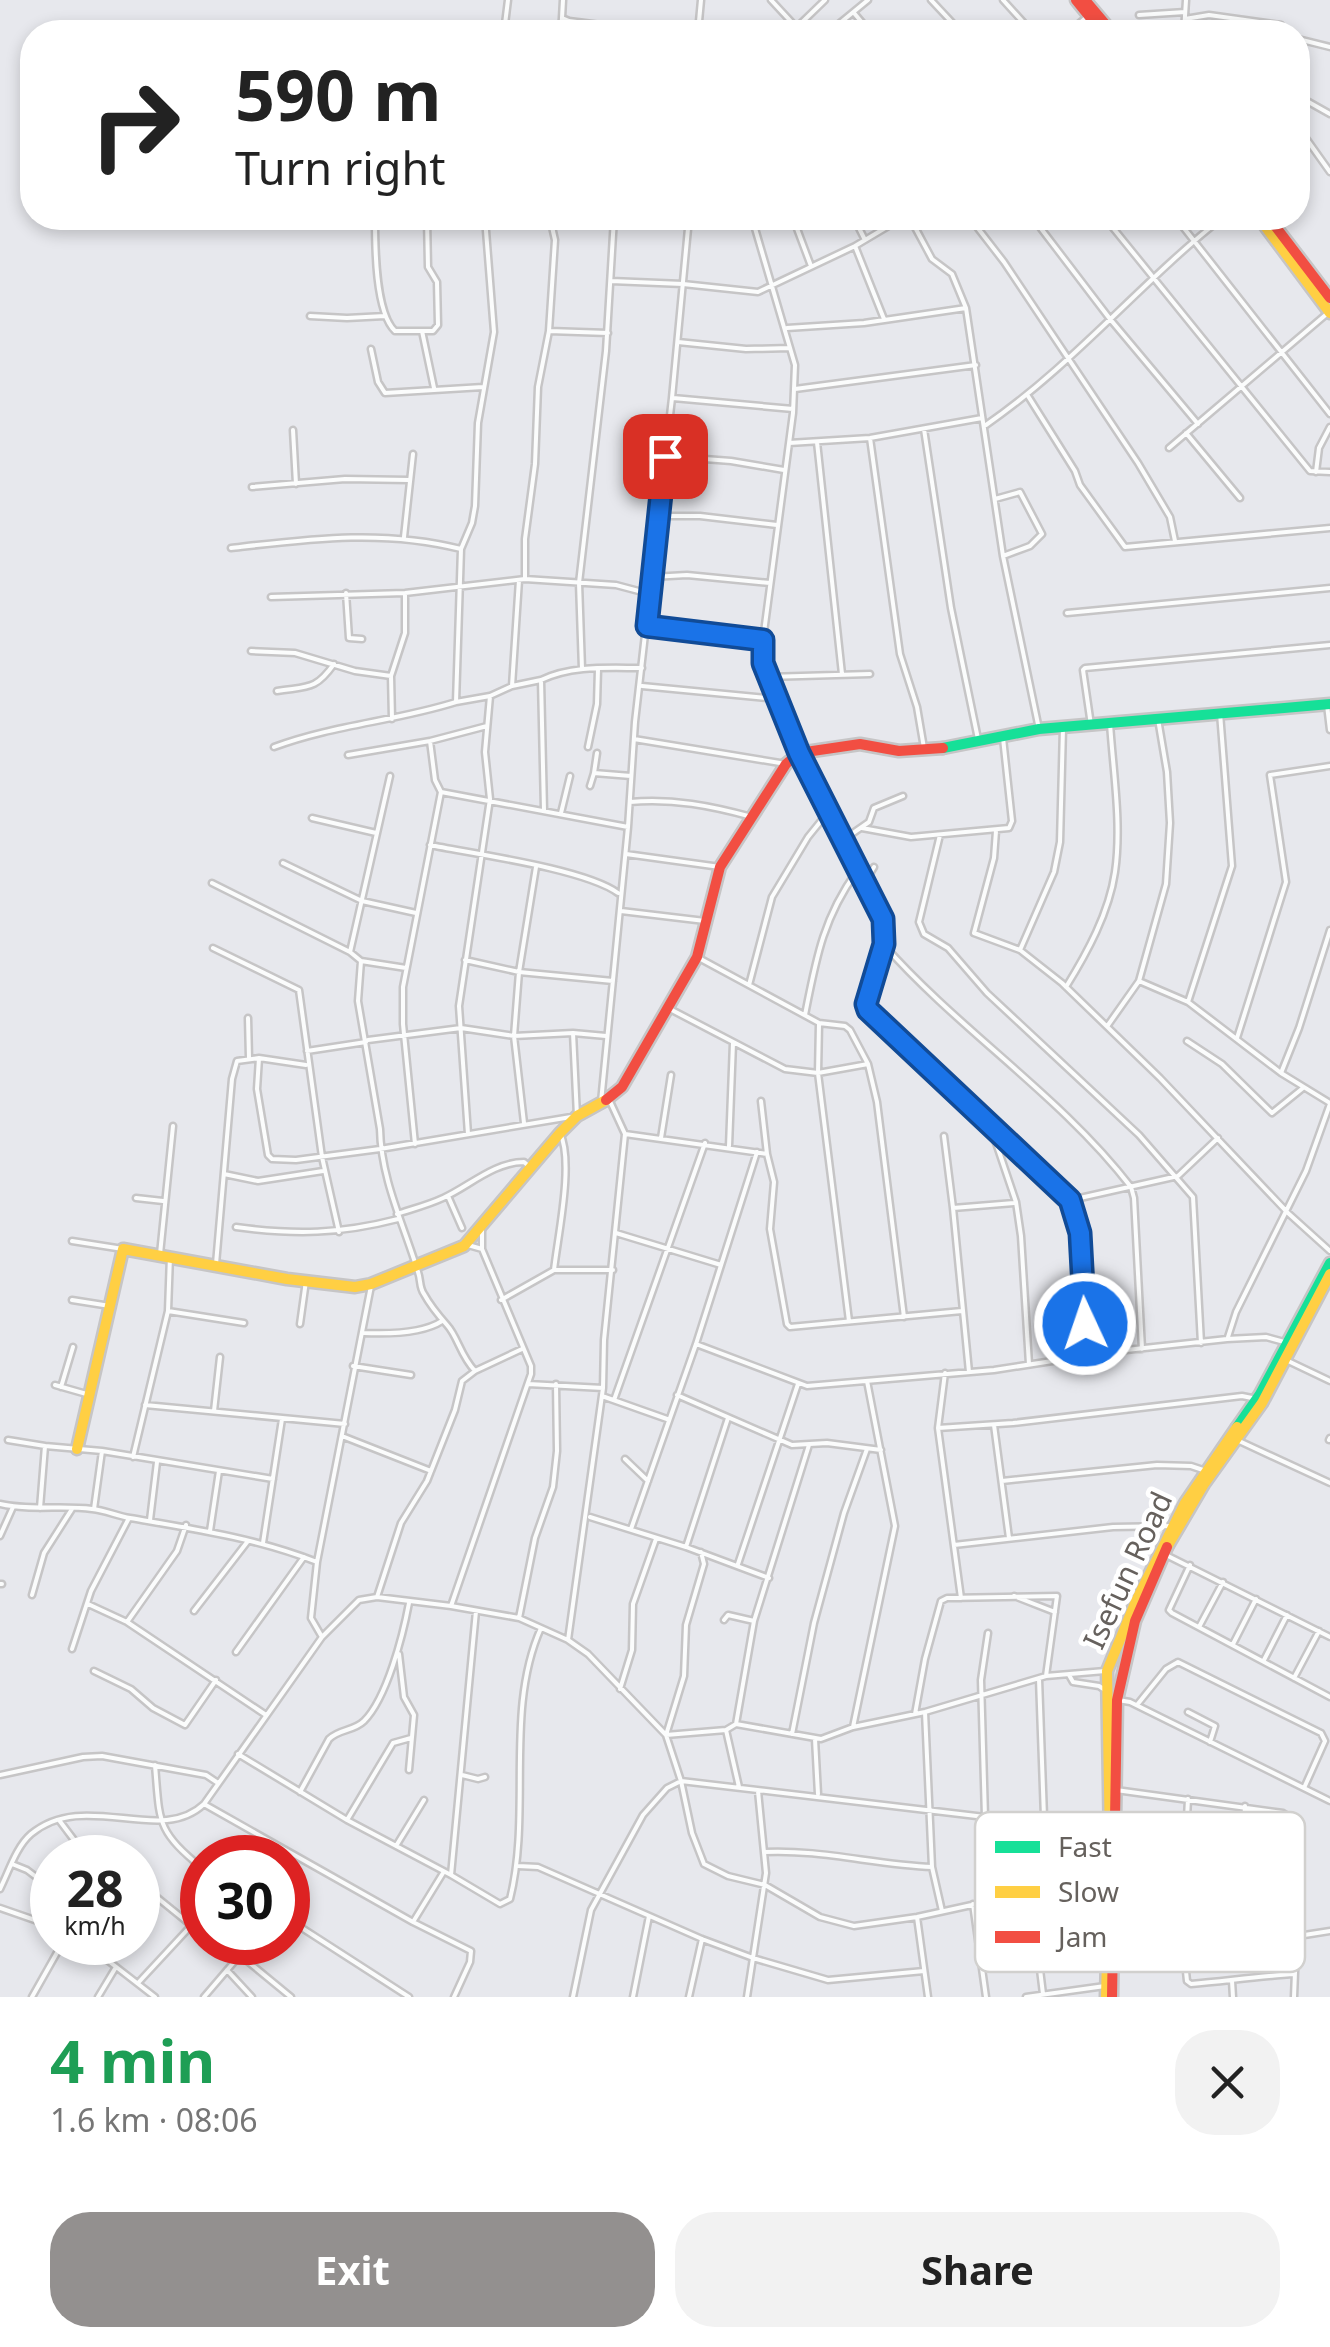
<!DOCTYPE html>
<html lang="en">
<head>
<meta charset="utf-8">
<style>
	:root { --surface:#fff; --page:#f2f2f2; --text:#222; --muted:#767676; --accent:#93908f }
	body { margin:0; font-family:"Noto Sans",sans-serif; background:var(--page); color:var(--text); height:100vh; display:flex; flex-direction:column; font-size:38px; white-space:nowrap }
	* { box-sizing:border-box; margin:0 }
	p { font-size:32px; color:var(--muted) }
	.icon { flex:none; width:55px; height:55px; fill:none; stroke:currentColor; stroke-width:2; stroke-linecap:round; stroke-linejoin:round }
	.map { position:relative; height:1997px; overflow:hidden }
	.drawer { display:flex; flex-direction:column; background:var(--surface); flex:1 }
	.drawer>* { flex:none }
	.hud { position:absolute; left:20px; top:20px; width:1290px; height:210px; border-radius:40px; box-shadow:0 5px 15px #0003; background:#fff; color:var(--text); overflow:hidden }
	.speed { position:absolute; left:30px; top:1835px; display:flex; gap:20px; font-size:50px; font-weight:700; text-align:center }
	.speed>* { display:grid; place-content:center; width:130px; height:130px; border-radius:50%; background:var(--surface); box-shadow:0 5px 15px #0003; line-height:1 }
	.speed small { font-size:25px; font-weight:400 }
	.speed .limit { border:15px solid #d22; background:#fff; color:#111 }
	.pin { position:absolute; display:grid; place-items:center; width:85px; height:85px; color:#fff; margin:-42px; border-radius:20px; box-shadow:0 5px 15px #0006 }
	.me { position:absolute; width:110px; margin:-55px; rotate:357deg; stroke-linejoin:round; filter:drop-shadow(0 0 8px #0008) }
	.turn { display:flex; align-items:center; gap:35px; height:210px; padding:0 50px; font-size:45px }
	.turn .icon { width:130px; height:130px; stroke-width:2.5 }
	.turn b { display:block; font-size:70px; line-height:85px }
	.round { display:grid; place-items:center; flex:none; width:105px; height:105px; border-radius:40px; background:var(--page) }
	.headline { display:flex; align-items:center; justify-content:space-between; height:170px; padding:0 50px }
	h1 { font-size:60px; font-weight:700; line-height:75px; color:#1e9e55 }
	.button { display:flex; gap:20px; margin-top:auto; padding:20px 50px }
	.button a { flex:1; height:115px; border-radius:40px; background:var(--accent); color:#fff; font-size:40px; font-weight:700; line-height:115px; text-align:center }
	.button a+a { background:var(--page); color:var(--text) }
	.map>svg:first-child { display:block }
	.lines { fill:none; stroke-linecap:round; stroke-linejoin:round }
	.street-casing { stroke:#c6c5c6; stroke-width:9 }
	.fast-casing { stroke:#c6c5c6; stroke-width:15 }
	.slow-casing { stroke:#c6c5c6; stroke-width:15 }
	.jam-casing { stroke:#c6c5c6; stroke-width:15 }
	.street { stroke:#fbfcfc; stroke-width:4 }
	.fast { stroke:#16e098; stroke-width:10 }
	.slow { stroke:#ffcf43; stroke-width:10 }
	.jam { stroke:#f24e42; stroke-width:10 }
	.route-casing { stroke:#114b97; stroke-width:25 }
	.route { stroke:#1a73e8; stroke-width:18 }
	.labels { text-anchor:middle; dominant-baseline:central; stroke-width:9; stroke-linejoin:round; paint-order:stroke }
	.street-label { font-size:30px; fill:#66615d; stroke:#fff }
	.key { fill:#fff; stroke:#d1d0ce; stroke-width:2.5 }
	.key-label { font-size:28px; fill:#66615d }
</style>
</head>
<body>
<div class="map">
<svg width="1330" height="1997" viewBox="0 0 1330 1997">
	<rect width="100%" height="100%" fill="#e7e8ed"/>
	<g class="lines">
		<g class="street-casing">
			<path id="street" d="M563 0 562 18 569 21 656 32
				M771 0 797 28
				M931 0 961 32
				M1003 0 1024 23
				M854 13 870 32
				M1139 15 1185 12
				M1185 19 1209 15 1281 25 1285 32
				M504 32 508 0
				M561 32 562 18
				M698 32 701 0
				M792 32 825 0
				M829 32 868 0
				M1069 32 1088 16
				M1184 32 1186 0
				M1298 39 1330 47
				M1298 96 1330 114
				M1298 127 1330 172
				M375 218C375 245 375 312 395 331H422
				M427 218 428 267 437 282 438 325 433 331H422L434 388
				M752 218 795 365 793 413 763 640V663L767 677 799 753 883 919 884 945 866 1007 1071 1200 1080 1233 1087 1355
				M793 218 811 266
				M854 218 865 240
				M910 218 932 259 952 274 966 308 1003 556 1039 729
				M970 218 1004 262 1138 463 1170 517 1175 541
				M1033 218 1110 319 1198 424
				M1105 218 1310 471 1330 472
				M1176 218 1330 414
				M855 246 884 319
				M611 281 683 284 758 292 855 246 902 218
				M310 316 347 318 385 316
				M787 328 864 323 966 308
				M549 331 555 240 550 218
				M678 342 746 349 790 348
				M371 349 378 382 385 393 483 387
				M795 389 976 365
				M1028 396 1075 471 1080 485 1125 547 1330 528
				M673 398 793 409
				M986 425C1073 365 1140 283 1222 218
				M924 429 951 608 978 739
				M293 430 296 484
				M1186 433 1240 498
				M870 438 900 654 917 707 924 748
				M817 442 842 674
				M789 443 870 438 982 418
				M1169 448 1329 312
				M665 456 731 461 784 470
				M1316 472 1319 448 1330 427
				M252 487 345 479 409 480
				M995 499 1020 492 1042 534 1030 546 1003 556
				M659 516H700L777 525
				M404 537 413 454
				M231 548C309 539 383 529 461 549
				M652 577 687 575 770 583
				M525 579V539L535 464 538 387 549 331 608 333
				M346 593 349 638 362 639
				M271 597 405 593 525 579 616 585 650 594
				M1067 613 1330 588
				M649 626 763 640
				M251 651 295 653 355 671 391 676
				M582 669 579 583 606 351 614 218
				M767 677 870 674
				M541 680C572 665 608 668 642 668
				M512 686 541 680 544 810
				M642 686 777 699
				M277 691C307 686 315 691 334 664
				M456 702 490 696 512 686 519 580
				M1327 705 1330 730
				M392 719 391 676 405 633V593
				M1091 725 1083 670 1085 668 1330 645
				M634 739 786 764
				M274 747C333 725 396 721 456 702L461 549 472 523 475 506 478 423 494 332 485 218
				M588 747 597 704 598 669
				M348 755 430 741 487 726
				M594 773 597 753
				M590 786 594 773 631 776
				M441 792 628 827
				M630 802C672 798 712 806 752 817
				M561 813 570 776
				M312 818 376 833
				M862 828 911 837 1009 828 1012 821 1003 738
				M996 831 994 858 974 933 1020 950 1062 983 1160 1078 1288 1213 1330 1251
				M940 835 919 922 924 934 948 948 987 993 1139 1135 1193 1197 1201 1343
				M843 840 869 822 874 808 903 796
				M430 845C475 854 585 869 618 893
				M626 854 720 867
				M283 863 362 901 416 913
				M212 883 350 952 361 961 358 1001 380 1129C381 1180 404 1225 418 1272 421 1280 419 1287 424 1294 430 1305 439 1316 447 1325 458 1337 460 1355 475 1371
				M864 883 874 867
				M621 911 705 921
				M884 945C960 1031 1061 1096 1131 1187L1134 1198 1142 1349
				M213 948 299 990 322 1157 339 1232
				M1020 950 1054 872 1060 842 1063 728
				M350 952 390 776
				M697 957 819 1023 845 1026 850 1030 868 1064 877 1102 904 1317
				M465 960 519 972 613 981
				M361 961 406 968
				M1139 981 1188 1002 1281 1073 1330 1103
				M749 985 772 897 808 837 829 811
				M1066 987C1087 953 1109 913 1115 872 1122 824 1113 771 1110 723
				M1188 1002 1232 866 1220 713
				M668 1008 785 1069 818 1073 819 1024
				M805 1015C816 959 823 918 857 871
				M248 1018 249 1058
				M1108 1025 1139 981 1166 884 1170 823 1167 772 1158 719
				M1237 1038 1286 882 1270 775 1330 766
				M368 1040 461 1028 514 1036 573 1033 606 1036
				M1187 1041 1222 1064 1272 1113 1303 1088
				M307 1051 366 1042
				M259 1058 257 1089 268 1155 272 1159 296 1160 380 1149 577 1116 573 1033
				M1281 1073 1299 1028 1330 930
				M761 1101 767 1154
				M601 1102 628 827 635 722 672 398 689 218
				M524 1123 514 1036 519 972 536 867
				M991 1128 1016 1202 1021 1236 1029 1364
				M468 1134 459 1006 490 799 485 752 490 696
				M625 1134 767 1154 774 1182 770 1229 787 1324 790 1327 962 1311
				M944 1136 953 1208
				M661 1138 671 1075
				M415 1144 403 1024V987L441 792 435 780 430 741
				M729 1146 733 1043
				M224 1174 258 1181 323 1171
				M448 1196 462 1228
				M136 1198 163 1201
				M1071 1200 1178 1176 1218 1138
				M397 1214C412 1209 428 1205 443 1198 468 1187 494 1162 524 1162L532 1169
				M236 1227C295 1235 340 1234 398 1219
				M482 1229V1249
				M616 1233 721 1265
				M72 1241 123 1249
				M160 1254 173 1126
				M216 1264 232 1079 237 1061 259 1058 306 1065
				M554 1270C558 1235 574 1162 560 1133
				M72 1300 110 1306
				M501 1300 554 1270H613
				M168 1311 244 1323
				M849 1321 818 1073 868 1064
				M300 1324 306 1281
				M364 1333C387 1334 422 1334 442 1321
				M1228 1337 1236 1312 1306 1171 1330 1104
				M696 1344 807 1386 994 1370 1117 1351 1227 1339 1266 1337 1288 1343
				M1286 1360 1330 1381
				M353 1366 411 1375
				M969 1372 953 1208 1014 1203
				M945 1373 938 1428 961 1598
				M528 1384 603 1388
				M55 1385 90 1395
				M61 1387 73 1347
				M677 1395 792 1445 827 1443 881 1450
				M602 1396 667 1419
				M614 1400 705 1143
				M145 1405 345 1424
				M214 1411 220 1357
				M994 1425 1009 1538
				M938 1428 1013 1423 1242 1396 1257 1399
				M342 1436 431 1471
				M8 1440 45 1446
				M1237 1440 1330 1483
				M1329 1440 1330 1438
				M133 1457 168 1311 170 1256
				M625 1459 648 1481
				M1002 1481 1157 1465 1191 1466 1206 1471
				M0 1504C30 1511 62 1505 92 1509 105 1510 117 1516 130 1518 194 1529 256 1538 317 1562
				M40 1508 45 1446 102 1451 273 1479
				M94 1509 102 1451
				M590 1517 686 1547 769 1578
				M150 1520 157 1462
				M631 1529 696 1344 757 1152
				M210 1531 219 1471
				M0 1536 13 1507
				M263 1543 282 1419
				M954 1545 1113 1527 1173 1526
				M686 1547 728 1418
				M701 1552 704 1564 686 1625 684 1676 666 1735 726 1730 736 1724 821 1739 853 1727 925 1712 1046 1676 1105 1671
				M1166 1555 1330 1637
				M738 1564 798 1384
				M1190 1565 1169 1610 1172 1613 1330 1697
				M0 1584H2
				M32 1595 44 1553 72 1509
				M1014 1596 1055 1612
				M377 1597 401 1523 427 1481 455 1410 462 1381 475 1371 522 1349
				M88 1604 127 1622 266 1715
				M451 1606 531 1374V1366L482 1249 468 1245
				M194 1611 248 1541
				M519 1618 535 1538 553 1487 557 1451 556 1384
				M724 1620 728 1615 754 1621
				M127 1622 177 1551 186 1525
				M1199 1627 1223 1582
				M322 1637 311 1618 317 1562 371 1286
				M568 1640 603 1388 604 1340 625 1134 608 1097
				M1233 1644 1256 1599
				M72 1649 91 1591 129 1518
				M236 1652 304 1557
				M399 1654 404 1697 414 1715 409 1770
				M1264 1660 1287 1615
				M94 1671 131 1689 153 1708 185 1725 216 1680
				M1069 1675 1073 1682 1099 1686 1108 1692
				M1294 1678 1319 1631
				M1039 1679 1044 1817
				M620 1689 632 1650 633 1604 656 1539
				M1118 1700 1130 1702 1330 1801
				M1137 1705 1166 1669 1178 1662 1321 1733 1325 1741 1304 1788
				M925 1712 932 1867 942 1911
				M1188 1712 1215 1726 1210 1742
				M915 1714 925 1659 941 1601 947 1598 1057 1596 1046 1676
				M736 1724 754 1621 809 1445
				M853 1727 895 1526 867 1381
				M726 1730 739 1787
				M792 1734 814 1623 844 1513 867 1449
				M815 1739 818 1794
				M238 1754 347 1820 451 1875 476 1611
				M155 1765C160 1823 156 1830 202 1868
				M0 1775 83 1757 102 1756 206 1775 218 1783
				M462 1775 478 1779 485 1777
				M1116 1790 1283 1813 1301 1824 1294 1997
				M300 1792 329 1739C339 1729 354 1731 364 1721 387 1698 403 1635 409 1603
				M204 1804 413 1922 471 1951 470 1962 454 1997
				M985 1817 981 1680 988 1633
				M59 1820 77 1844 102 1858
				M347 1820 393 1743 411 1738
				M396 1846 424 1800
				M764 1852C819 1849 877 1865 932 1867
				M12 1864 27 1870 52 1889
				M518 1866 538 1867 702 1939 753 1958 828 1980 924 1971
				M451 1875 500 1904 510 1899C532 1811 504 1711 541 1628
				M138 1882 191 1925
				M0 1889C9 1871 16 1847 31 1834 85 1789 160 1846 204 1804L322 1637 359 1600 377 1597 451 1606 519 1618 568 1640 588 1654 666 1735 681 1781 692 1833 704 1864 728 1876 765 1885 820 1917 854 1926 917 1917 999 1899 1108 1896
				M1031 1896 1043 1994
				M138 1899 146 1889
				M973 1904 986 1997
				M0 1908 52 1926
				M917 1917 928 1997
				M288 1919 409 1997
				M413 1922 443 1873
				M1298 1936 1330 1931
				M84 1942 155 1997
				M224 1942 291 1997
				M1238 1946 1245 1806
				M1113 1949 1184 1951 1298 1943
				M1180 1949 1188 1799
				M1184 1952 1187 1981 1191 1984C1226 1981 1260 1976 1295 1974
				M227 1970 252 1997
				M1232 1981 1233 1997
				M138 1983 202 1914
				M32 1997 63 1942
				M98 1997 116 1967
				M204 1997 240 1955
				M573 1997 591 1910 643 1815 667 1788 681 1781 985 1817H1044L1108 1828
				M633 1997 649 1916
				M689 1997 702 1939
				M747 1997 766 1873 758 1791
				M1026 1997 1105 1986"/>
		</g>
		<g class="fast-casing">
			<path id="fast" d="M943 748 1039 729 1330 704
				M1237 1427 1260 1394 1330 1263"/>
		</g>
		<g class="slow-casing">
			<path id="slow" d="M1259 218 1330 313
				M77 1449 123 1249 287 1279 355 1287 371 1284 464 1246 560 1133 577 1116 606 1100
				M1167 1547 1204 1484 1262 1403 1330 1274
				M1106 1997 1110 1844 1107 1671 1136 1601 1185 1503 1237 1427"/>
		</g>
		<g class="jam-casing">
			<path id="jam" d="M1076 0 1102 32
				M1085 0 1112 32
				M1269 218 1330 298
				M606 1100 622 1087 697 957 720 867 786 764 799 753 860 744 899 751 943 748
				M1112 1997 1117 1700 1135 1621 1167 1547"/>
		</g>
		<use href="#street" class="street"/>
		<use href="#fast" class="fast"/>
		<use href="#slow" class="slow"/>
		<use href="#jam" class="jam"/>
	</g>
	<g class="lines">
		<g class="route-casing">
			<path id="route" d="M665 456 647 626 763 640V663L799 753 883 919 884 944 866 1004 868 1010 1070 1200 1080 1233 1085 1324"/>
		</g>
		<use href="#route" class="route"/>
	</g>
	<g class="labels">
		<g class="street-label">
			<text transform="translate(1127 1570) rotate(-65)">Isefun Road</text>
		</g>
	</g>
	<rect x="975" y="1812" width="330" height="160" rx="15" class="key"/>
	<rect x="995" y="1841" width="45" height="12" fill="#16e098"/>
	<rect x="995" y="1886" width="45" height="12" fill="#ffcf43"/>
	<rect x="995" y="1931" width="45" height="12" fill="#f24e42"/>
	<g class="key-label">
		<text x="1058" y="1857">Fast</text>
		<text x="1058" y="1902">Slow</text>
		<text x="1058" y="1947">Jam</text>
	</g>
</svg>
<div class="speed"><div>28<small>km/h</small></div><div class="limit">30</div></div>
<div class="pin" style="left:665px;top:456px;background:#d93025"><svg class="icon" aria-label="arrive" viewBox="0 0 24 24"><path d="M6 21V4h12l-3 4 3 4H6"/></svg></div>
<svg class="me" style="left:1085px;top:1324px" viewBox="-20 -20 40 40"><circle r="17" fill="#1a73e8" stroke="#fff" stroke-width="3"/><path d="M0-11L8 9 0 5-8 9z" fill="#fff"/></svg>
<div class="hud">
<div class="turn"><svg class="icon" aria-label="right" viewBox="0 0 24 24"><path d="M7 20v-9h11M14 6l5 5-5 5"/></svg><div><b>590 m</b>Turn right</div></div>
</div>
</div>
<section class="drawer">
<div class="headline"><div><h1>4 min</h1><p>1.6 km · 08:06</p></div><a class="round"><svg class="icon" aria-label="close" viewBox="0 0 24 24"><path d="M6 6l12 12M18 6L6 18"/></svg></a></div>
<div class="button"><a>Exit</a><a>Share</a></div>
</section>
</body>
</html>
